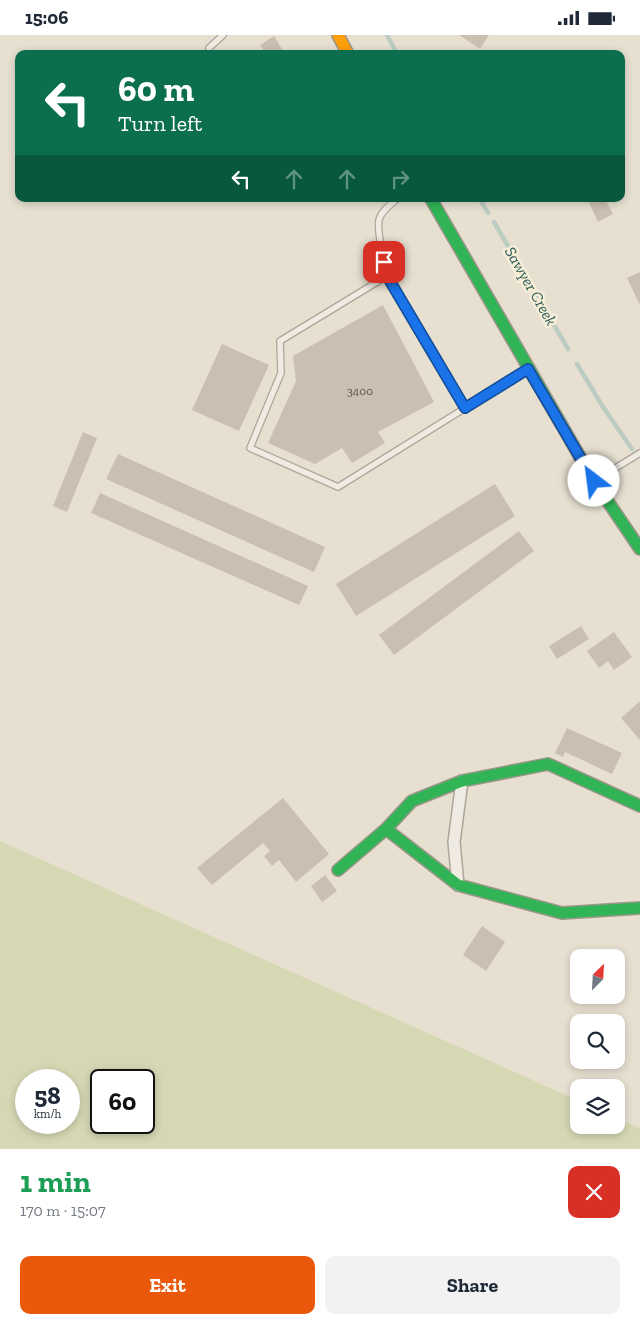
<!DOCTYPE html>
<html lang="en">
<head>
<meta charset="utf-8">
<style>
	:root { --surface:#fff; --page:#f2f2f3; --text:#1f2937; --muted:#747a83; --accent:#ea580c }
	body { margin:0; font-family:"Zilla Slab",serif; background:var(--page); color:var(--text); height:100vh; display:flex; flex-direction:column; font-size:19px; white-space:nowrap }
	* { box-sizing:border-box; margin:0 }
	p { font-size:16px; color:var(--muted) }
	.icon { flex:none; width:28px; height:28px; fill:none; stroke:currentColor; stroke-width:2; stroke-linecap:round; stroke-linejoin:round }
	.map { position:relative; height:1114px; overflow:hidden }
	.details { display:flex; flex-direction:column; background:var(--surface); flex:1 }
	.details>* { flex:none }
	.hud { position:absolute; left:15px; top:15px; width:610px; height:152px; border-radius:10px; box-shadow:0 2px 8px #0003; background:#0b6e4f; color:#fff; overflow:hidden }
	.needle { width:32px; rotate:24deg }
	.controls { position:absolute; left:570px; top:914px; display:grid; gap:10px }
	.controls a { display:grid; place-items:center; width:55px; height:55px; border-radius:10px; background:var(--surface); box-shadow:0 2px 8px #0003; font-size:25px }
	.speed { position:absolute; left:15px; top:1034px; display:flex; gap:10px; font-size:25px; font-weight:700; text-align:center }
	.speed>* { display:grid; place-content:center; width:65px; height:65px; border-radius:50%; background:var(--surface); box-shadow:0 2px 8px #0003; line-height:1 }
	.speed small { font-size:12px; font-weight:400 }
	.speed .limit { border:2px solid #111; border-radius:8px; background:#fff; color:#111 }
	.pin { position:absolute; display:grid; place-items:center; width:42px; height:42px; color:#fff; margin:-21px; border-radius:10px; box-shadow:0 2px 8px #0006 }
	.me { position:absolute; width:55px; margin:-28px; rotate:330deg; stroke-linejoin:round; filter:drop-shadow(0 0 4px #0008) }
	.turn { display:flex; align-items:center; gap:18px; height:105px; padding:0 20px; font-size:22px }
	.turn .icon { width:65px; height:65px; stroke-width:2.5 }
	.turn b { display:block; font-size:35px; line-height:42px }
	.lanes { display:flex; align-items:center; height:48px; padding:0 20px; background:#0003; justify-content:center; gap:25px; direction:ltr }
	.lanes .off { opacity:.35 }
	.round { display:grid; place-items:center; flex:none; width:52px; height:52px; border-radius:10px; background:var(--page) }
	.headline { display:flex; align-items:center; justify-content:space-between; height:85px; padding:0 20px }
	h1 { font-size:30px; font-weight:800; line-height:38px; color:#1e9e55 }
	.button { display:flex; gap:10px; margin-top:auto; padding:10px 20px }
	.button a { flex:1; height:58px; border-radius:10px; background:var(--accent); color:#fff; font-size:20px; font-weight:800; line-height:58px; text-align:center }
	.button a+a { background:var(--page); color:var(--text) }
	.status { display:flex; justify-content:space-between; align-items:center; height:35px; padding:0 25px; background:var(--surface); direction:ltr }
	.status svg { height:14px; fill:currentColor }
	.map>svg:first-child { display:block }
	.green { fill:#d6d7b3; fill-rule:evenodd }
	.lines { fill:none; stroke-linecap:round; stroke-linejoin:round }
	.stream { stroke:#bcccc2; stroke-width:4.5 }
	.building { fill:#cbbfb2 }
	.lane-casing { stroke:#ada599; stroke-width:8 }
	.street-casing { stroke:#ada599; stroke-width:14 }
	.fast-casing { stroke:#9c958a; stroke-width:14 }
	.slow-casing { stroke:#9c958a; stroke-width:14 }
	.lane { stroke:#efebe3; stroke-width:5.5 }
	.street { stroke:#efebe3; stroke-width:11 }
	.fast { stroke:#30b455; stroke-width:11 }
	.slow { stroke:#ff9f0a; stroke-width:11 }
	.route-casing { stroke:#114b97; stroke-width:12 }
	.route { stroke:#1a73e8; stroke-width:9 }
	.labels { text-anchor:middle; dominant-baseline:central; stroke-width:5; stroke-linejoin:round; paint-order:stroke }
	.number-label { font-size:12px; fill:#605244 }
	.water-label { font-size:16px; font-style:italic; fill:#2f5d5a; stroke:#f7eed8 }
</style>
</head>
<body>
<div class="status"><b>15:06</b><svg viewBox="0 0 49 12"><path d="M0 12V9h3v3zM5 12V6h3v6zM10 12V3h3v9zM15 12V0h3v12zM26 1h20v11H26zM47 4h2v5h-2z"/></svg></div>
<div class="map">
<svg width="640" height="1114" viewBox="0 0 640 1114">
	<rect width="100%" height="100%" fill="#e7e0d1"/>
	<path class="green" d="M0 806 579 1066V1090H616V1083L640 1093V1114H0ZM26 1045H69V1088H26ZM101 1045H144V1088H101Z"/>
	<g class="lines">
		<path class="stream" d="M387 0 397 19
			M480 164 488 178
			M494 187 568 314
			M577 329 603 372 632 414"/>
	</g>
	<path class="building" d="M459 0H489L480 14Z
		M274 1 285 19H259L264 16 260 10Z
		M591 164H605L613 179 598 187 588 165Z
		M640 237V270L627 243Z
		M383 270 434 367 378 397 385 408 352 428 342 413 315 429 268 408 296 346 293 321Z
		M222 309 269 330 239 396 192 375Z
		M83 397 97 403 67 477 53 471Z
		M118 419 325 512 314 537 106 444Z
		M495 449 515 481 356 581 336 549Z
		M100 458 308 551 299 570 91 478Z
		M519 496 534 516 394 620 379 600Z
		M581 591 589 604 557 624 549 611Z
		M614 597 632 622 614 635 608 626 599 633 587 616Z
		M640 666V705L621 683Z
		M567 693 622 718 612 739 565 717 563 722 555 718Z
		M283 763 329 819 296 847 279 825 272 831 264 821 270 816 263 808 212 850 197 833Z
		M325 840 337 856 322 867 311 851Z
		M482 891 505 907 486 936 463 920Z"/>
	<g class="lines">
		<g class="lane-casing">
			<path id="lane" d="M209 13 223 0
				M397 164C391 169 381 176 379 185 376 195 385 229 387 241L280 306 281 338 250 413 338 452 528 334
				M387 241 465 373
				M596 445 640 418"/>
		</g>
		<g class="street-casing">
			<path id="street" d="M458 850 454 807 462 746"/>
		</g>
		<g class="fast-casing">
			<path id="fast" d="M431 164 594 446 640 514
				M386 794 412 766 462 746 548 729 640 771
				M338 835 386 794 458 850 562 878 640 873"/>
		</g>
		<g class="slow-casing">
			<path id="slow" d="M338 0 348 19"/>
		</g>
		<use href="#lane" class="lane"/>
		<use href="#street" class="street"/>
		<use href="#fast" class="fast"/>
		<use href="#slow" class="slow"/>
	</g>
	<g class="lines">
		<g class="route-casing">
			<path id="route" d="M384 227 387 241 465 373 528 334 594 446"/>
		</g>
		<use href="#route" class="route"/>
	</g>
	<g class="labels">
		<g class="number-label">
			<text x="360" y="356">3400</text>
		</g>
		<g class="water-label">
			<text transform="translate(531 251) rotate(60)">Sawyer Creek</text>
		</g>
	</g>
</svg>
<div class="controls">
<a><svg class="needle" viewBox="-14 -14 28 28"><path d="M0-13l5 13h-10z" fill="#e53935"/><path d="M0 13l5-13h-10z" fill="#747a83"/></svg></a>
<a><svg class="icon" aria-label="search" viewBox="0 0 24 24"><circle cx="10" cy="10" r="6"/><path d="M15 15l6 6"/></svg></a>
<a><svg class="icon" aria-label="layers" viewBox="0 0 24 24"><path d="M12 4l9 5-9 5-9-5zM3 14l9 5 9-5"/></svg></a>
</div>
<div class="speed"><div>58<small>km/h</small></div><div class="limit">60</div></div>
<div class="pin" style="left:384px;top:227px;background:#d93025"><svg class="icon" aria-label="arrive" viewBox="0 0 24 24"><path d="M6 21V4h12l-3 4 3 4H6"/></svg></div>
<svg class="me" style="left:594px;top:446px" viewBox="-20 -20 40 40"><circle r="19" fill="#fff"/><path d="M0-13L10 11 0 6-10 11z" fill="#1a73e8"/></svg>
<div class="hud">
<div class="turn"><svg class="icon" aria-label="left" viewBox="0 0 24 24"><path d="M17 20v-9H6M10 6l-5 5 5 5"/></svg><div><b>60 m</b>Turn left</div></div>
<div class="lanes"><svg class="icon" aria-label="left" viewBox="0 0 24 24"><path d="M17 20v-9H6M10 6l-5 5 5 5"/></svg><svg class="icon off" aria-label="ahead" viewBox="0 0 24 24"><path d="M12 20V5M6 11l6-6 6 6"/></svg><svg class="icon off" aria-label="ahead" viewBox="0 0 24 24"><path d="M12 20V5M6 11l6-6 6 6"/></svg><svg class="icon off" aria-label="right" viewBox="0 0 24 24"><path d="M7 20v-9h11M14 6l5 5-5 5"/></svg></div>
</div>
</div>
<section class="details">
<div class="headline"><div><h1>1 min</h1><p>170 m · 15:07</p></div><a class="round" style="background:#d93025;color:#fff"><svg class="icon" aria-label="close" viewBox="0 0 24 24"><path d="M6 6l12 12M18 6L6 18"/></svg></a></div>
<div class="button"><a>Exit</a><a>Share</a></div>
</section>
</body>
</html>
